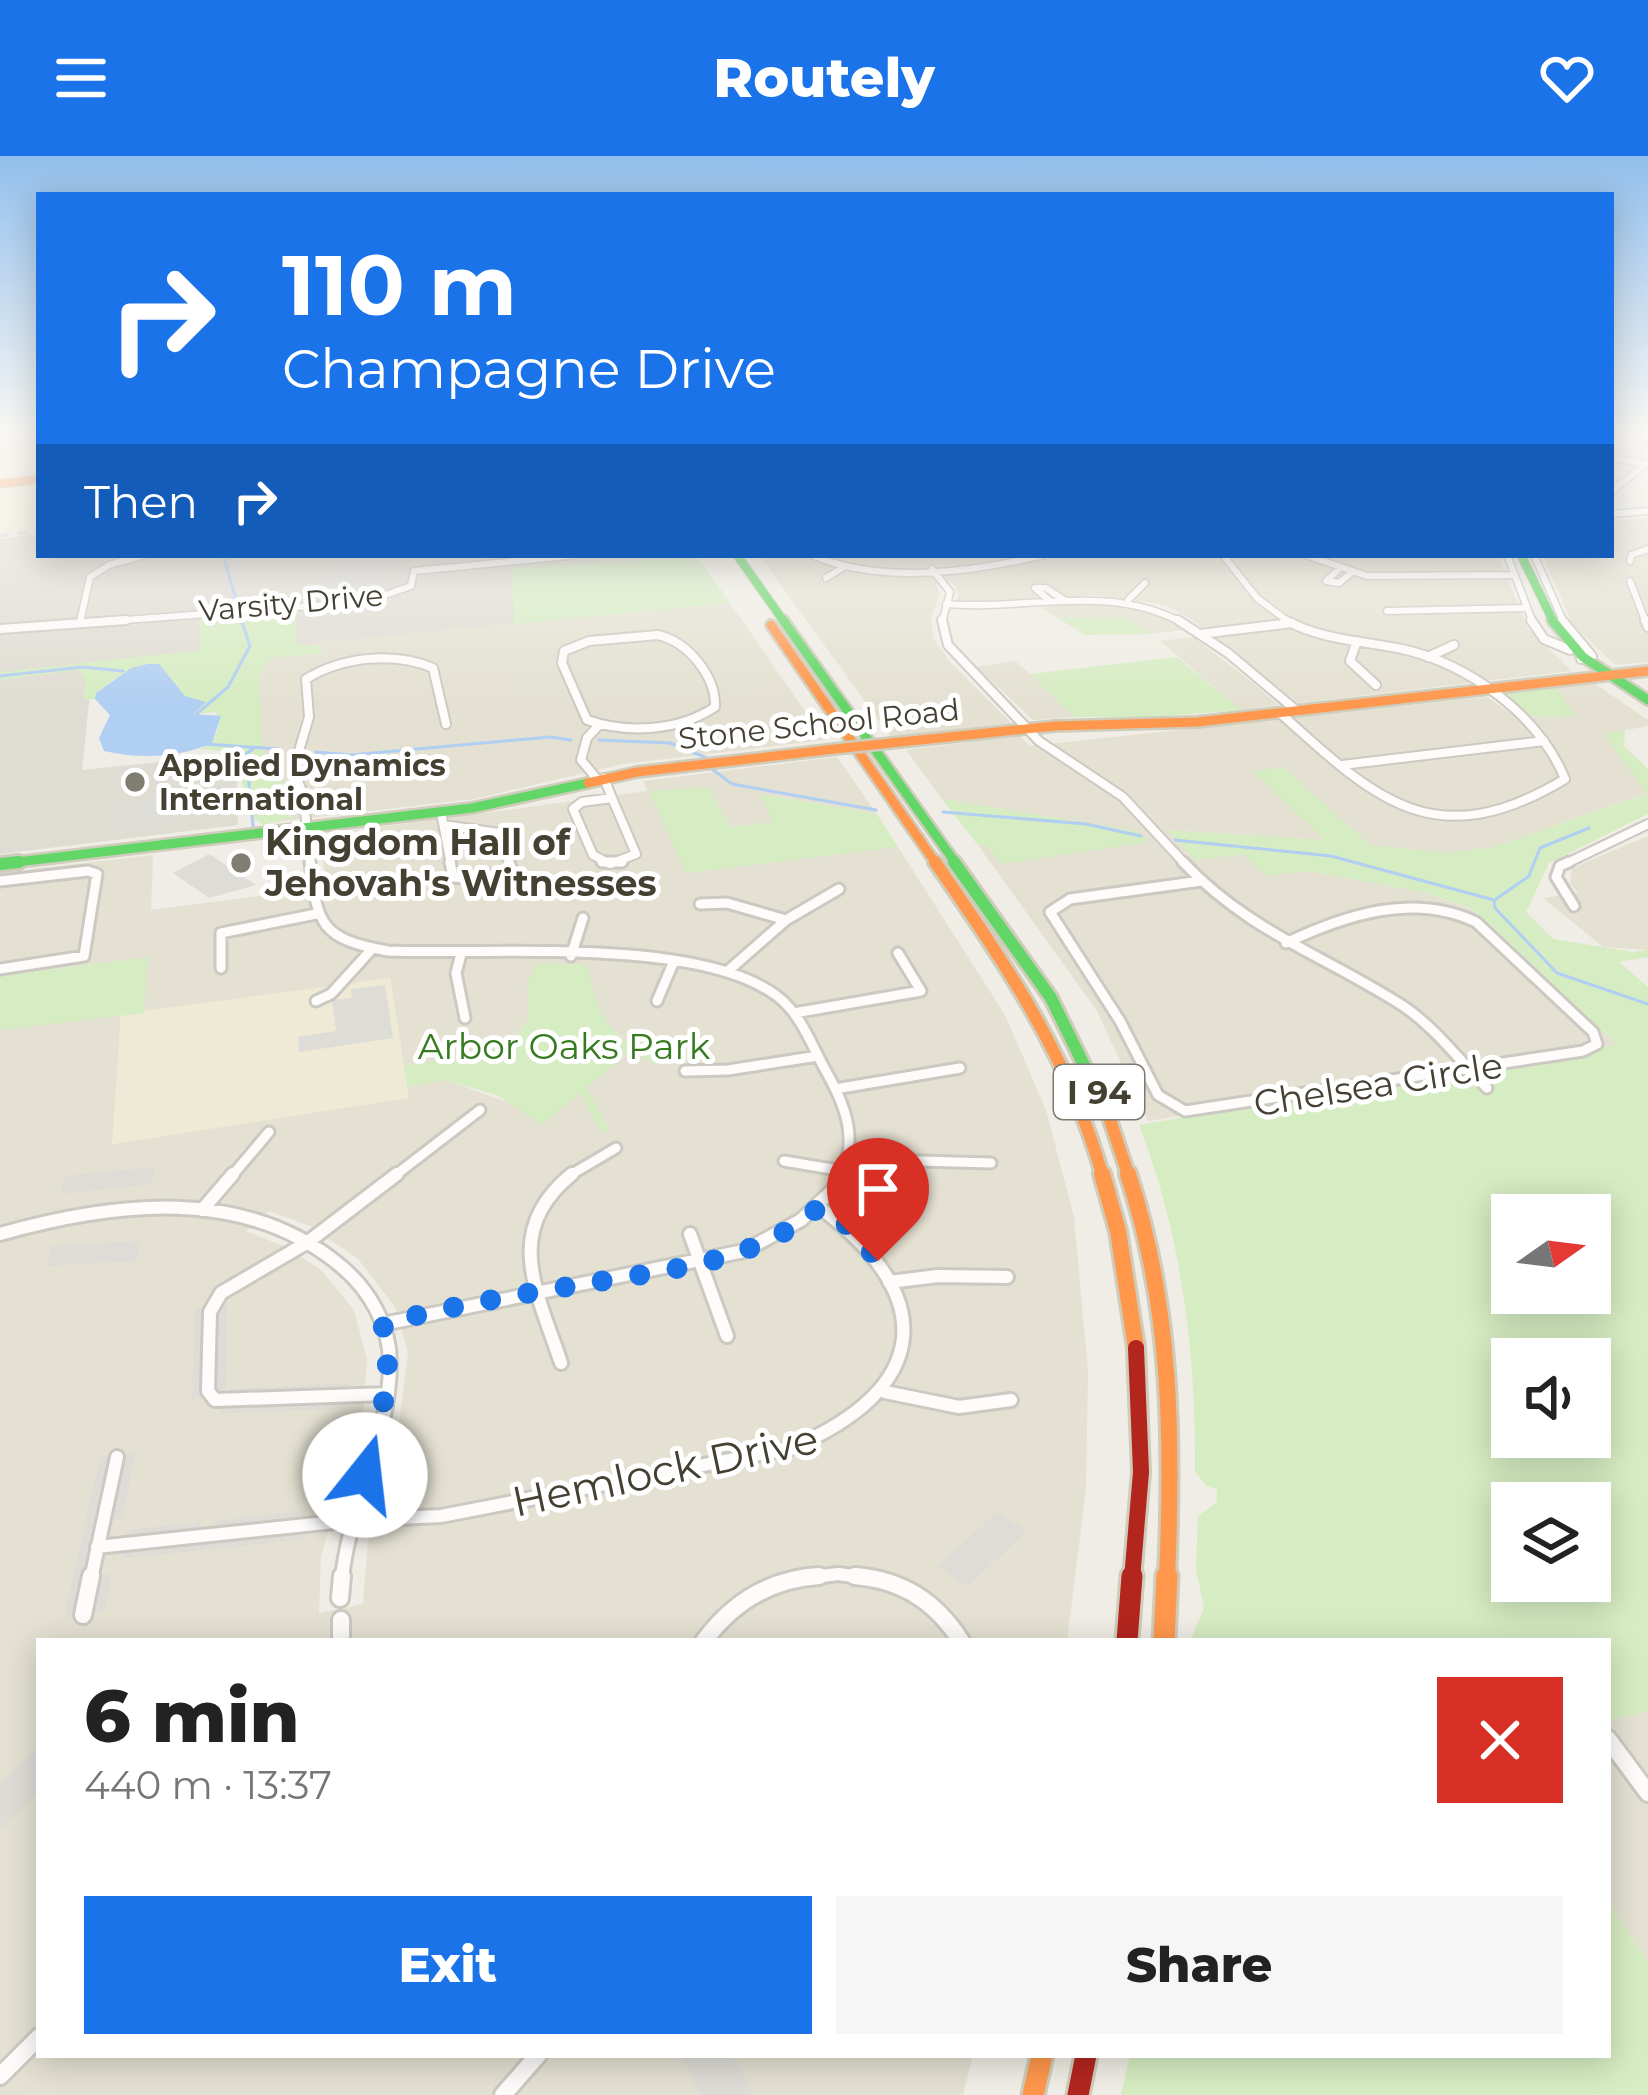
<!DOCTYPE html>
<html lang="en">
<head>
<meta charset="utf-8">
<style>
	:root { --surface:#fff; --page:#f6f6f6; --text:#222; --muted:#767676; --accent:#1a73e8 }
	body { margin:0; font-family:Montserrat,sans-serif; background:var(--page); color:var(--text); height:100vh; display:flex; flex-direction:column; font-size:45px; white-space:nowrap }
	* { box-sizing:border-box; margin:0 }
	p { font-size:39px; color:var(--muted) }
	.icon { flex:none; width:66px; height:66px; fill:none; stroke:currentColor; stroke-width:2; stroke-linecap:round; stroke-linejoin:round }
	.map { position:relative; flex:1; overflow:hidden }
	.sheet { position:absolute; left:36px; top:1482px; width:1575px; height:420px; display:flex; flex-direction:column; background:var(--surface); border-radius:0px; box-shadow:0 6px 30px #0003 }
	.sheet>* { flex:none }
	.top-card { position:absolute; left:36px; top:36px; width:1578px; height:366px; border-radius:0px; box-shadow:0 6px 30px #0003; background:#1a73e8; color:#fff; overflow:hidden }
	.needle { width:78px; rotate:76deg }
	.tools { position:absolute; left:1491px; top:1038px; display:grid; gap:24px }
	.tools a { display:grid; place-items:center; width:120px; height:120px; border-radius:0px; background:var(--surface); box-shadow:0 6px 30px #0003; font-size:60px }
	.pin { position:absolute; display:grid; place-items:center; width:102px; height:102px; color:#fff; margin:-123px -51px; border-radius:50% 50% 50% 0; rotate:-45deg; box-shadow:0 0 12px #0007 }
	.pin .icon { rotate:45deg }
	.me { position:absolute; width:132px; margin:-66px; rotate:16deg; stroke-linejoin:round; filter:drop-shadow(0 0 9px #0008) }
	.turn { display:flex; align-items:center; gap:42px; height:252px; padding:0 48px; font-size:54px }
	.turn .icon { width:156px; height:156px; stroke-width:2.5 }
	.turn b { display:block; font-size:84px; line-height:102px }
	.then { display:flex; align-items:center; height:114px; padding:0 48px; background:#0003; gap:24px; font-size:45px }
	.round { display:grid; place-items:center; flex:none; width:126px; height:126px; border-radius:0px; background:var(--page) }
	.headline { display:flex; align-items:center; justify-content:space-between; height:204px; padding:0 48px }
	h1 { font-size:72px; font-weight:800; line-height:90px }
	.cta { display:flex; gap:24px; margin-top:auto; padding:24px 48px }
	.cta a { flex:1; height:138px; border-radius:0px; background:var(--accent); color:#fff; font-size:48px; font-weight:800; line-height:138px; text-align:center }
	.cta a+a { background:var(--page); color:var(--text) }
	header { display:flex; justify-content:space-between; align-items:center; height:156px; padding:0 48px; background:var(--accent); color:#fff; font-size:54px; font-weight:800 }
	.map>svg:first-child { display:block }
	.residential { fill:#e4e1d2; fill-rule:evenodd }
	.commercial { fill:#f4ecd6 }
	.industrial { fill:#dfdcd3 }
	.education { fill:#eeead6 }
	.green { fill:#d6ecc2; fill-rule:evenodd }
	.parking { fill:#dedcd6 }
	.water { fill:#b1cff2 }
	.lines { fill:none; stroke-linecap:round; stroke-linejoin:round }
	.stream { stroke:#b1cff2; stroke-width:3 }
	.street-far4-casing { stroke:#cbc9c1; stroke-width:9 }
	.street-far3-casing { stroke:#cbc9c1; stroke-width:12 }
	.street-far2-casing { stroke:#cbc9c1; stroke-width:15 }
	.street-far1-casing { stroke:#cbc9c1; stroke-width:18 }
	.street-casing { stroke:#cbc9c1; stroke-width:22 }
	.fast-far2-casing { stroke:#cfccbb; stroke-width:10 }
	.fast-far1-casing { stroke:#cfccbb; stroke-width:14 }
	.fast-casing { stroke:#cfccbb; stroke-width:18 }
	.slow-far4-casing { stroke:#cfccbb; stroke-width:10 }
	.slow-far3-casing { stroke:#cfccbb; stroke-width:14 }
	.slow-far2-casing { stroke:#cfccbb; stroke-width:18 }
	.slow-far1-casing { stroke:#cfccbb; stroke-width:22 }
	.slow-casing { stroke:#cfccbb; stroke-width:27 }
	.jam-far1-casing { stroke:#cfccbb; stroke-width:22 }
	.jam-casing { stroke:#cfccbb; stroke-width:27 }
	.street-far4 { stroke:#fdfcfb; stroke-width:6 }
	.street-far3 { stroke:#fdfcfb; stroke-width:8 }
	.street-far2 { stroke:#fdfcfb; stroke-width:9 }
	.street-far1 { stroke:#fdfcfb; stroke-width:12 }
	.street { stroke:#fdfcfb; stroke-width:16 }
	.fast-far2 { stroke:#63d668; stroke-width:8 }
	.fast-far1 { stroke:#63d668; stroke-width:9 }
	.fast { stroke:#63d668; stroke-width:12 }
	.slow-far4 { stroke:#ff974d; stroke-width:8 }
	.slow-far3 { stroke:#ff974d; stroke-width:9 }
	.slow-far2 { stroke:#ff974d; stroke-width:12 }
	.slow-far1 { stroke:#ff974d; stroke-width:16 }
	.slow { stroke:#ff974d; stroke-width:21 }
	.jam-far1 { stroke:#b3261e; stroke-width:16 }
	.jam { stroke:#b3261e; stroke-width:21 }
	.rail { stroke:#d8d8d7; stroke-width:3; stroke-dasharray:9 9; stroke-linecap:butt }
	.slow-bridge-casing { stroke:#cfccbb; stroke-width:14; stroke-linecap:butt }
	.slow-bridge { stroke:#ff974d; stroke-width:9 }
	.route { stroke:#1a73e8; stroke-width:21; stroke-dasharray:0 37.8 }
	.poi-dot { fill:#807d71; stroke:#fff; stroke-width:4.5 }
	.labels { text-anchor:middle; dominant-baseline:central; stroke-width:10; stroke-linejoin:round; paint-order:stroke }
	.far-street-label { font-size:30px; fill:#444032; stroke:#fff }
	.far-poi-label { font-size:30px; font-weight:bold; fill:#444032; stroke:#fff; text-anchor:start }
	.shield { fill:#fff; stroke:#7c7970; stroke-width:3 }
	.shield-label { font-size:33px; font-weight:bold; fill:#444032 }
	.poi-label { font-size:36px; font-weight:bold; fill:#444032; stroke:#fff; text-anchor:start }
	.park-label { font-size:36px; fill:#367b20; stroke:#fff }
	.street-label { font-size:36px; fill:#444032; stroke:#fff }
	.near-street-label { font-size:42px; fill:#444032; stroke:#fff }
</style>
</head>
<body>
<header><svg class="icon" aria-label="menu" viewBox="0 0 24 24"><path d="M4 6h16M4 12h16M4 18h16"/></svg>Routely<svg class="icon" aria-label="heart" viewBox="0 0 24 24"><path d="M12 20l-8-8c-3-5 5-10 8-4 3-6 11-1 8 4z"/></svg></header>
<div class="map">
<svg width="1648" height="1939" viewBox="0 0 1648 1939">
	<rect width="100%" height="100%" fill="#efede5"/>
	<path class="residential" d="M1648 362V506L1615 509 1572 468 1543 399H1611V365Z
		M759 399H1498L1528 473 1572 515 1298 547 1188 461 1165 449 1094 439 1009 449 956 446 959 437 953 426 936 428 940 438 931 461 933 482 951 507 1011 567 891 581Z
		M1077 446 1130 448 1174 465 1184 474 1150 478 1129 463 1058 462 1042 452Z
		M730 447 825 584 623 608 474 643 265 667 258 492Z
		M1193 481 1252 526 1278 549 1241 554 1160 485Z
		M1015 505 1035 522 1074 561 1033 564 977 511Z
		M1594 527 1648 564V570L1605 578 1648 637 1493 691 1447 697 1370 689 1283 611 1254 616 1327 684 1169 674 1196 704 1244 698 1266 720 1308 715 1422 736 1473 754 1618 889 1148 965 1097 855 978 689 1068 677 1056 662 942 643 906 594 1020 580 1030 590 1487 541 1514 560 1575 561 1556 532Z
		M837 601 877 658 762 638 773 666 731 671 708 631 650 635 687 717 898 691 1005 859 1046 954 1074 1061 1088 1216 1086 1332 1067 1485H39V1899H973L963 1939H0V874L121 858 113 988 409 941 407 931 446 924 507 946 580 936 601 976 609 973 586 931 630 896 657 909 664 905 637 893 600 862 527 827 529 862 509 891 404 910 390 822 144 857 148 801 0 820V717L153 699 151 754 326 731 320 679 647 635 644 625ZM269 1055 310 1070 358 1103 395 1151 408 1197 400 1261 368 1383 363 1448 319 1457 321 1400 364 1250 367 1203 354 1154 321 1114 288 1092 246 1075Z
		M1648 680V794L1603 791 1543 742 1578 737 1570 727 1572 712Z
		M1648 1555V1806L1608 1746V1565Z"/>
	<path class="commercial" d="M0 277H39V372L0 376Z"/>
	<path class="industrial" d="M39 378V399H696L730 447 93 508 82 614 236 598 238 669 0 698V383Z"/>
	<path class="education" d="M390 822 409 942 112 988 121 858Z"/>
	<path class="green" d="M697 401 730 447 514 468 512 412Z
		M288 452 304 455 296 460 297 490 321 489 323 497 271 502 259 519 263 611 293 634 294 661 263 669 244 655 241 597 200 593 212 587 219 571 216 556 192 558C186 523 151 523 121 518L96 537 95 543H83L86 526 79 514 0 524V516L199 494 200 458Z
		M1115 461 1129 463 1150 478 1085 479 1058 462Z
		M1177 501 1241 554 1151 561H1074L1030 518Z
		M1556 532 1576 561 1527 560 1497 539Z
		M1625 574 1624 590 1648 613V658L1549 707 1526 756 1553 783 1632 796 1648 794V801L1619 806 1648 831V1555L1608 1565V1485H1190L1204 1452 1196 1413 1198 1360 1217 1346V1333L1206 1330 1195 1315C1196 1198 1182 1079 1139 969L1617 888 1473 753 1422 736 1309 715 1266 720 1243 698 1196 704 1166 674 1325 684 1253 616 1283 611 1370 689 1447 697 1493 691 1647 638 1604 578ZM1512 1059H1590V1137H1512ZM1512 1203H1590V1281H1512ZM1512 1347H1590V1425H1512Z
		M708 631 731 671 773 666 760 638 877 658 898 691 686 717 649 635Z
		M942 643 1137 675 1148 686 1001 708 986 689H978Z
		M148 801 144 857 0 874V820Z
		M538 807 587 809C601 867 607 878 663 905L658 909 630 896 587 931 609 974 601 977 580 937 542 969 499 940 446 924 407 931 404 910 509 891 529 862 527 827Z
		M1608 1746 1648 1806V1939H1121L1130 1899H1608Z"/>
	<path class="parking" d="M362 399 390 400 397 411 398 427 359 441 284 443 283 435Z
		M174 642 173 668 114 675 117 649Z
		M209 698 256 729 209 742 173 717Z
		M385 829 393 882 299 896 298 881 336 875 332 844 352 842 351 833Z
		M155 1011 152 1028 60 1038 65 1020Z
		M142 1085 136 1105 45 1110 52 1090Z
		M227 1148 226 1232 192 1244 195 1153Z
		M350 1227 345 1252 220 1258 232 1233Z
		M117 1297H135L123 1362 112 1364 100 1419H112L104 1455 64 1461 100 1301Z
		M306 1354 303 1383 121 1403 127 1374 201 1366V1374L214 1373 216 1365Z
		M997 1356 1027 1375 967 1431 938 1410Z
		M39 1589V1635L0 1674V1627Z
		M681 1899H734L753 1939H700Z"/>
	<path class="water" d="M148 508H159L185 540 206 546 193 558 221 560 212 587C180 602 138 603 104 595L99 582 110 559 95 543 96 537 131 512Z"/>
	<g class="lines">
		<path class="stream" d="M223 399 237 447
			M0 520 83 511 123 515
			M193 561 228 531 250 490 239 457
			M599 584 670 587 707 602
			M206 588 279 593
			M316 596 351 599 550 581 571 584
			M712 613 732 628 876 654
			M943 656 1086 668 1141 680
			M253 670 246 598 254 592
			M1175 684 1331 700 1494 744 1495 752 1557 817 1648 848
			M1496 743 1529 720 1540 692 1589 672"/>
		<g class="street-far4-casing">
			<path id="street-far4" d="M1611 281 1618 288 1611 294
				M1611 302 1646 308
				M1611 336 1648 306
				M1611 358 1648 355
				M812 399C882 429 972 416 1044 399
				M1223 399 1257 442 1290 467
				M1306 399 1367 420 1515 419
				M1507 399 1533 467
				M1534 399 1564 467
				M1630 405 1631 399 1648 393
				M932 413 950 436 942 467
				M1338 414 1326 425 1339 427 1351 417
				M414 415 568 400
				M826 422 842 412
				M1630 425 1646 467
				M1128 444 1145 427
				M1051 446 1035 432H1046L1064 444
				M946 448C1028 455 1106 426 1183 467
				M1387 455 1526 452
				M80 466 90 421 109 409 144 399
				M85 467 365 446 411 430 414 415"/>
		</g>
		<g class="street-far3-casing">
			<path id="street-far3" d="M942 464 948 489 1039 585 1123 641 1186 709
				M1178 464 1228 497 1297 555
				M1531 464 1544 483 1570 494
				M1562 464 1592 500 1581 503
				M1645 464 1648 471
				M0 473 126 464
				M1200 478 1292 467
				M658 479C688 486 716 520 715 551 679 575 628 578 587 564L562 507 564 495 589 485Z
				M1357 485 1350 505 1376 529
				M1428 501 1454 489
				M1280 557C1376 644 1435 701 1565 623 1539 559 1469 508 1402 493 1362 485 1322 484 1285 464
				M1342 609 1544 585
				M604 622 612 642
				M598 624 581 604 587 582 599 569
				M612 642 636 698 610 708 593 699 573 653 582 646Z
				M441 656 451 709
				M444 669 499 677 510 709
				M311 709 303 637 293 615 309 561 306 523C342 501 394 495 433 512L446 568
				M1563 709 1648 668"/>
		</g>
		<g class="street-far2-casing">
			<path id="street-far2" d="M310 706C317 769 321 783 388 795 488 799 697 780 777 840 802 859 812 891 827 917 846 951 858 983 841 1021
				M450 706 453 721 479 723 512 714 509 706
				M602 706H622
				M1183 706C1248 775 1323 799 1400 848 1432 868 1460 905 1487 932
				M1569 706 1560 710 1556 721 1574 750
				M0 725 88 715 97 718 84 800 0 813
				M1201 725 1070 743 1050 756 1120 865 1158 939 1185 955 1583 895 1597 888 1593 876 1476 766C1414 736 1345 759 1286 787
				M700 748 727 747 786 764
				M461 798 456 817 465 862
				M571 800 583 762
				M221 812V777L316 758
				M729 814 786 764 839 733
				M316 845 331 838 372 793
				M657 845 674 805
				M794 857 921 835 898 797
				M685 915 728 914 818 900
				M835 933 960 912
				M848 1003 991 1007
				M784 1005 844 1015
				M231 1021 269 976
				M393 1021 480 954
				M567 1021 616 992"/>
		</g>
		<g class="street-far1-casing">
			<path id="street-far1" d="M202 1054 233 1018
				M0 1078C114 1046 245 1029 342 1111 370 1135 390 1170 390 1207 390 1282 349 1349 342 1423
				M690 1078 727 1180
				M889 1126 938 1120 1007 1121
				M383 1168 744 1095 801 1064 833 1034 843 1018
				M561 1207C538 1137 501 1075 572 1018
				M885 1236 959 1251 1011 1244
				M387 1238 215 1244 208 1235 210 1156 221 1137 308 1086 397 1018
				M97 1391 353 1364 441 1360 791 1292C931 1233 940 1141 819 1051
				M91 1423 117 1301
				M799 1423 838 1418 876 1423"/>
		</g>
		<g class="street-casing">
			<path id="street" d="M855 1420C903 1424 936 1446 961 1485
				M340 1442 342 1420
				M83 1459 91 1420
				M341 1464V1485
				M704 1485C733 1446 770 1423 819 1420
				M1608 1583 1648 1637
				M0 1920 39 1881
				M503 1939 538 1899"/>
		</g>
		<g class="fast-far2-casing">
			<path id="fast-far2" d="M737 399 785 467
				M1521 399 1554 467"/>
		</g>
		<g class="fast-far1-casing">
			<path id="fast-far1" d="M783 464 957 709
				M1552 464 1583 501 1648 544
				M0 708 472 652 588 627"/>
		</g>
		<g class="fast-casing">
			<path id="fast" d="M954 706 1051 842 1108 958
				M0 708 19 706"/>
		</g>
		<g class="slow-far4-casing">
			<path id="slow-far4" d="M0 328 39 323"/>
		</g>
		<g class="slow-far3-casing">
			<path id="slow-far3" d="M771 469 937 709
				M891 587 1055 570 1197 566 1648 515
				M588 627 637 616 835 593"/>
		</g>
		<g class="slow-far2-casing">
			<path id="slow-far2" d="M935 706C1006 809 1068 898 1103 1021
				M1108 958 1129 1021"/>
		</g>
		<g class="slow-far1-casing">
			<path id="slow-far1" d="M1102 1018 1118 1075 1136 1192
				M1128 1018C1172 1151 1173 1284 1167 1423"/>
		</g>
		<g class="slow-casing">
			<path id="slow" d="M1164 1485 1167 1420
				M1033 1939 1042 1899"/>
		</g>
		<g class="jam-far1-casing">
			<path id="jam-far1" d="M1132 1423 1141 1316 1136 1192"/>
		</g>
		<g class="jam-casing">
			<path id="jam" d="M1127 1485 1132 1420
				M1078 1939 1086 1899"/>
		</g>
		<use href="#street-far4" class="street-far4"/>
		<use href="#street-far3" class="street-far3"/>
		<use href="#street-far2" class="street-far2"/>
		<use href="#street-far1" class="street-far1"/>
		<use href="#street" class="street"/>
		<use href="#fast-far2" class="fast-far2"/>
		<use href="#fast-far1" class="fast-far1"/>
		<use href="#fast" class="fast"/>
		<use href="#slow-far4" class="slow-far4"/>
		<use href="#slow-far3" class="slow-far3"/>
		<use href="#slow-far2" class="slow-far2"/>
		<use href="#slow-far1" class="slow-far1"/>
		<use href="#slow" class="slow"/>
		<use href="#jam-far1" class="jam-far1"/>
		<use href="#jam" class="jam"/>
		<path class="rail" d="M0 380 39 375"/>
		<g class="slow-bridge-casing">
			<path id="slow-bridge" d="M835 593 891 587"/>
		</g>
		<use href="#slow-bridge" class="slow-bridge"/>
	</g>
	<linearGradient id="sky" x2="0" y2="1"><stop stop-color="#92bfec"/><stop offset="0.5" stop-color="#f8f7f3"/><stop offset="1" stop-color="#f8f7f3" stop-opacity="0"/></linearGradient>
	<rect width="1648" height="549" fill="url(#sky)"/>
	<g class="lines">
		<path class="route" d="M365 1319 389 1224 383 1168C449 1150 516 1139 584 1128 664 1114 755 1108 819 1051L853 1073 878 1105"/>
	</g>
	<g class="poi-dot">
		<circle cx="135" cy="626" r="12"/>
		<circle cx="241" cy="707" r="12"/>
	</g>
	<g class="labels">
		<g class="far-street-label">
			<text transform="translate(291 447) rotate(-5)">Varsity Drive</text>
			<text transform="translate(819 568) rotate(-6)">Stone School Road</text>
		</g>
		<g class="far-poi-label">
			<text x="159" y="609">Applied Dynamics<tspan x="159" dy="34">International</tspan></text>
		</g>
		<rect class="shield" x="1054" y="909" width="90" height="54" rx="9"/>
		<g class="shield-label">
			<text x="1099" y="936">I 94</text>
		</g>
		<g class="poi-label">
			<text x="265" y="686">Kingdom Hall of<tspan x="265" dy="41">Jehovah's Witnesses</tspan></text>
		</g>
		<g class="park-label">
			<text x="564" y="890">Arbor Oaks Park</text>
		</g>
		<g class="street-label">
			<text transform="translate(1378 928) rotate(-9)">Chelsea Circle</text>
		</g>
		<g class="near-street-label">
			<text transform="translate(665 1314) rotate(-12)">Hemlock Drive</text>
		</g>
	</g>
</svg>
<div class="tools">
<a><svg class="needle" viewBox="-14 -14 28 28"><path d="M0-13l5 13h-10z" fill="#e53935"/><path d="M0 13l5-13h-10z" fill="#767676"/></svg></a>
<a><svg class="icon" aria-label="sound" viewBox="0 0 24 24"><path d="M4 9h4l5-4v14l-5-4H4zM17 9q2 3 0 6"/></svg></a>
<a><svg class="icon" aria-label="layers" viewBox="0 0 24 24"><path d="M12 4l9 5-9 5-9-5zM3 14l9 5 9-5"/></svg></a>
</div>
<div class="pin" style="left:878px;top:1105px;background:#d93025"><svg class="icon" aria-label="arrive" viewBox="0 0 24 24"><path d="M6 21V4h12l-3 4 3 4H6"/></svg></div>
<svg class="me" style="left:365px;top:1319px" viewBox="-20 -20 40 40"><circle r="19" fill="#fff"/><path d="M0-13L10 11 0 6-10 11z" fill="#1a73e8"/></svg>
<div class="top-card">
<div class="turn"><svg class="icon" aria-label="right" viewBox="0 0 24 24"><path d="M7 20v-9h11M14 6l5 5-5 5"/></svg><div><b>110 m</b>Champagne Drive</div></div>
<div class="then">Then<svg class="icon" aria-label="right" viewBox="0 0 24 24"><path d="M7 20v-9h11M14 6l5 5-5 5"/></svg></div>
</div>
<section class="sheet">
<div class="headline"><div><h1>6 min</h1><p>440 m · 13:37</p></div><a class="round" style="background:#d93025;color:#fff"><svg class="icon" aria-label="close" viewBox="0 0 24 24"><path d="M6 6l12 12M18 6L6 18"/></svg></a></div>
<div class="cta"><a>Exit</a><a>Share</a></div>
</section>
</div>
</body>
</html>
